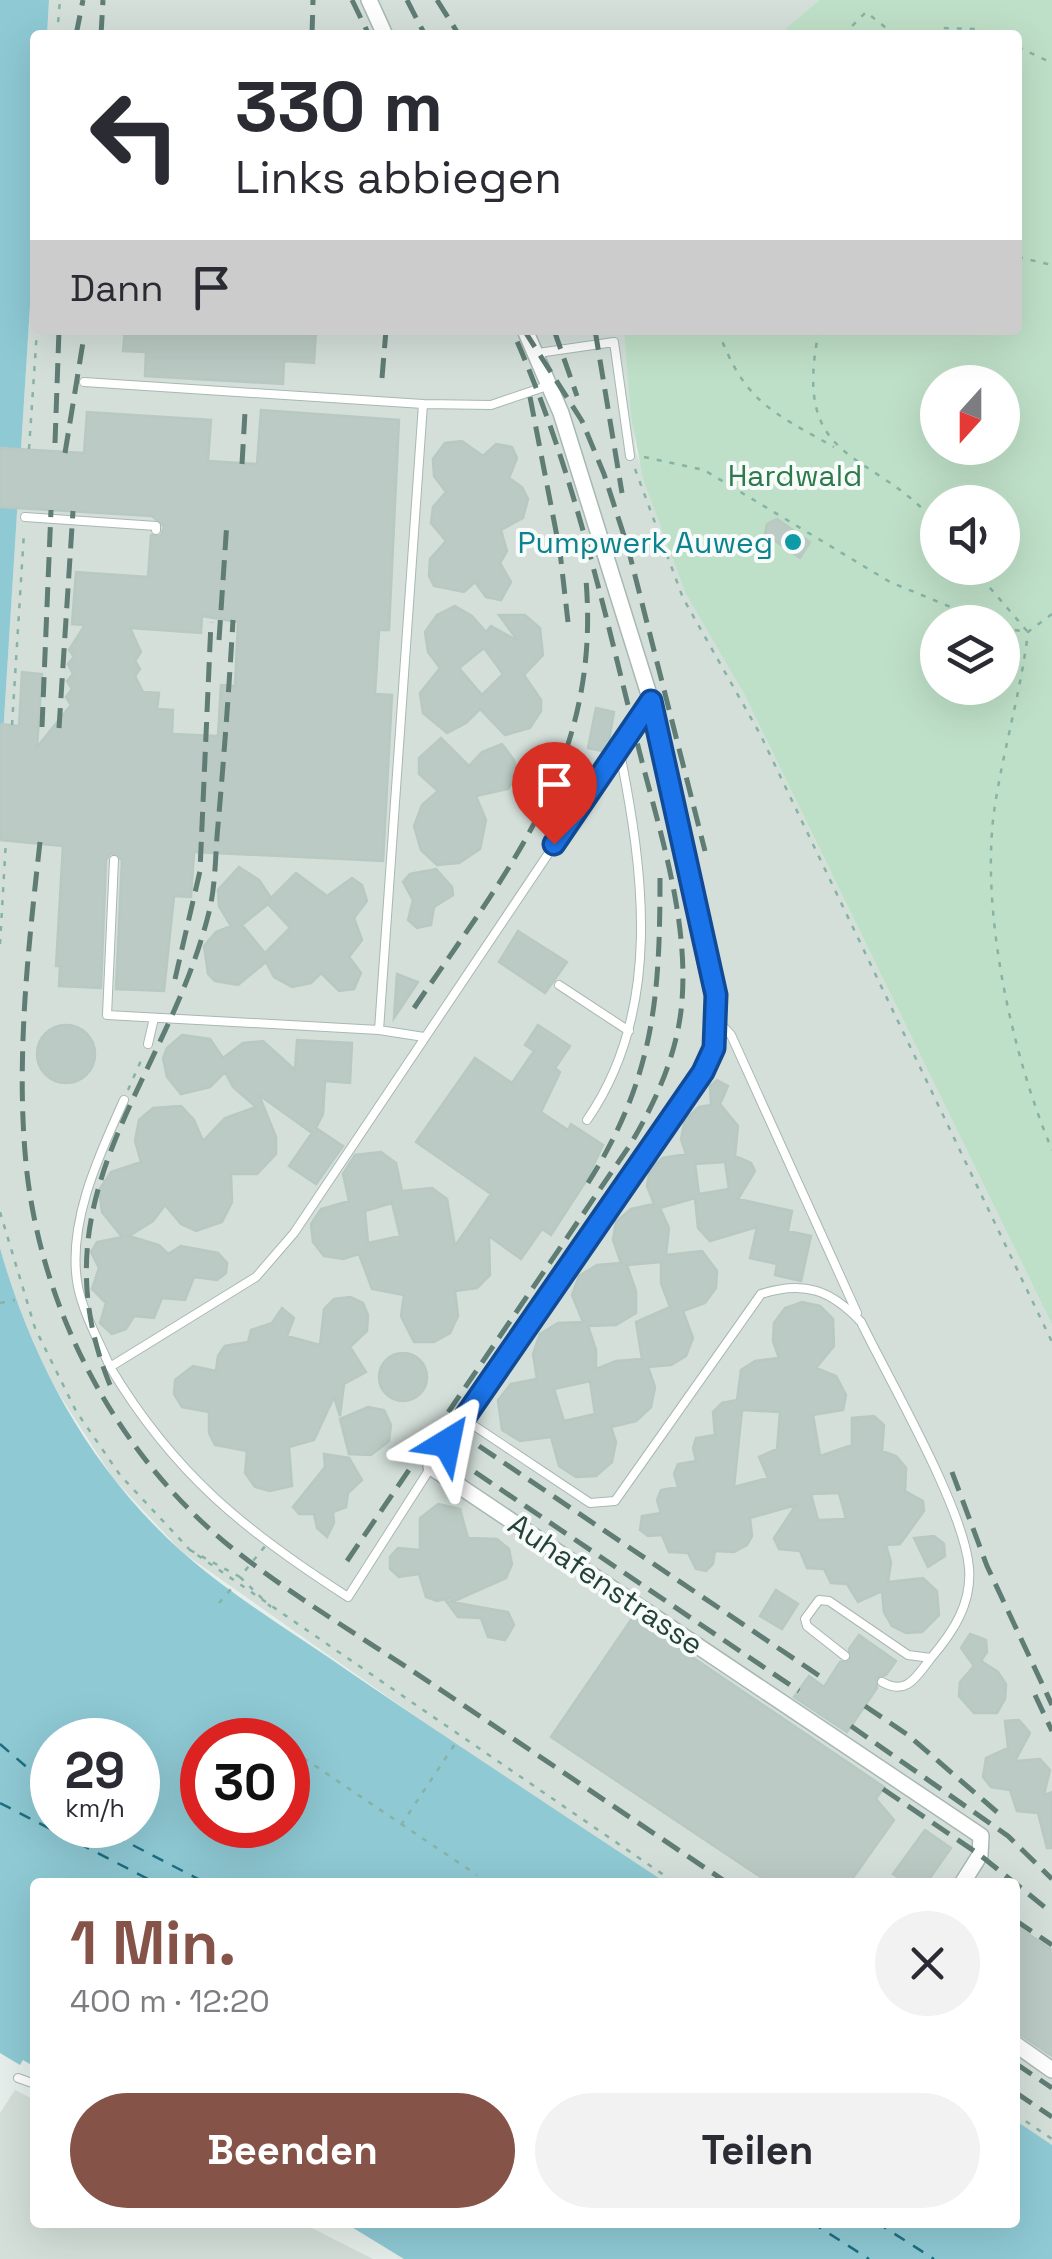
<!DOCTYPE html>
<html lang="de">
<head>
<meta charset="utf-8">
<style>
	:root { --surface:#fff; --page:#f2f2f3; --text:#2b2b33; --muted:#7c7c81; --accent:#855347 }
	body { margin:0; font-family:"Space Grotesk",sans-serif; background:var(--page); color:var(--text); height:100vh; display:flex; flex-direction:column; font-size:38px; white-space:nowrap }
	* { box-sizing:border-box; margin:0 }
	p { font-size:32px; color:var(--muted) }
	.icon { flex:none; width:55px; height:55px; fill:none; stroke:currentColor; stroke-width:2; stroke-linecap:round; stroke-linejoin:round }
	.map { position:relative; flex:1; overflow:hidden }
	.panel { position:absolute; left:30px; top:1878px; width:990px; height:350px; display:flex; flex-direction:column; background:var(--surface); border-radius:10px; box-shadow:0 10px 40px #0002 }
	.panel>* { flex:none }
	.hud { position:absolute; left:30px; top:30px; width:992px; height:305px; border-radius:10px; box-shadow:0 10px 40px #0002; background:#fff; color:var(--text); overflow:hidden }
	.needle { width:65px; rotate:201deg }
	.tools { position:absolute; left:920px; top:365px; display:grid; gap:20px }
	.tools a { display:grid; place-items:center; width:100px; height:100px; border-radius:50%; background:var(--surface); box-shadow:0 10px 40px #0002; font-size:50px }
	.speed { position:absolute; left:30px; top:1718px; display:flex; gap:20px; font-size:50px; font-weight:700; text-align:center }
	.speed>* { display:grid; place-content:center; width:130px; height:130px; border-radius:50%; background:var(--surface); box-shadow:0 10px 40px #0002; line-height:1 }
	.speed small { font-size:25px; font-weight:400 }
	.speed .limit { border:15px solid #d22; background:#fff; color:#111 }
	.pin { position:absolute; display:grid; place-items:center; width:85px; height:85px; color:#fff; margin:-102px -42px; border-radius:50% 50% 50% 0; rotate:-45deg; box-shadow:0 0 10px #0007 }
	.pin .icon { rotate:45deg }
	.me { position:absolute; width:110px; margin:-55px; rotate:35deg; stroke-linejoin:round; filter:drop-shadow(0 0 8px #0008) }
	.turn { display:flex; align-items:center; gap:35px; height:210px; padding:0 40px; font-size:45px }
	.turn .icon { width:130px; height:130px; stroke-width:2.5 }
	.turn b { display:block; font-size:70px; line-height:85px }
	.then { display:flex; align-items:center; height:95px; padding:0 40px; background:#0003; gap:20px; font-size:38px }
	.round { display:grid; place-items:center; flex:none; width:105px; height:105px; border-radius:52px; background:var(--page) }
	.headline { display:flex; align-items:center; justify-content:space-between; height:170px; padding:0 40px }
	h1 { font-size:60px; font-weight:700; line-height:75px; color:var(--accent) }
	.cta { display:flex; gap:20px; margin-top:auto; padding:20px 40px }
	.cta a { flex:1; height:115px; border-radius:60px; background:var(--accent); color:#fff; font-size:40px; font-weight:700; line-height:115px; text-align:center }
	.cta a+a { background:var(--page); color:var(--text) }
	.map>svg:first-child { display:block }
	.built { fill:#d4dfda }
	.green { fill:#bfe0c8; fill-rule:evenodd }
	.water { fill:#8ec9d4; fill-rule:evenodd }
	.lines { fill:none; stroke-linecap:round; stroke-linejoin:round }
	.ferry { stroke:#1c6f80; stroke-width:2.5; stroke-dasharray:12 10; stroke-linecap:butt }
	.building { fill:#bbcac4; stroke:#b8c9c2; stroke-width:2.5; fill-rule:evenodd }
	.lane-casing { stroke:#a8b8b2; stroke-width:10 }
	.street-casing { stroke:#a8b8b2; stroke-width:18 }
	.path { stroke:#86b3a5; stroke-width:2.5; stroke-dasharray:5 8; stroke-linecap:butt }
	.lane { stroke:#fff; stroke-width:8 }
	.street { stroke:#fff; stroke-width:15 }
	.rail { stroke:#5f7d75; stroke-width:5; stroke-dasharray:20 10; stroke-linecap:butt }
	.path-bridge { stroke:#86b3a5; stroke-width:2.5; stroke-dasharray:5 8; stroke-linecap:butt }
	.route-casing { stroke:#114b97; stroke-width:25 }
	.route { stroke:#1a73e8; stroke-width:18 }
	.culture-dot { fill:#0f9aa8; stroke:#f7fbf9; stroke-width:4 }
	.labels { text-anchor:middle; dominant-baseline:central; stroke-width:8; stroke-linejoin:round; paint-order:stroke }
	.park-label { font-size:30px; fill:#2d7a4b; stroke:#f7fbf9 }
	.culture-label { font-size:30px; fill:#0d838f; stroke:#f7fbf9; text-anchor:end }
	.street-label { font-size:30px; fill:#24423a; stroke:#f7fbf9 }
</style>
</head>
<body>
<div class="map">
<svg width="1052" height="2259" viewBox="0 0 1052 2259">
	<rect width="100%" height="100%" fill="#e6efeb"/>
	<path class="built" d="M49 0H819L778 35H47Z
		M35 226V330H624L636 452 687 594 744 694 1052 1325V2145L1015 2120V1882H665L455 1744 182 1552 113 1478 48 1377 15 1300 0 1248V783Z
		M15 2090 35 2100V2222L302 2223 373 2259H0V2113Z"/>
	<path class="green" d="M819 0H1052V1325L744 694 686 594 643 479 631 416 624 330H1018V35H778ZM938 382H1002V448H938ZM938 502H1002V568H938ZM938 622H1002V688H938Z"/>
	<path class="water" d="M0 0H49L47 35H35V226L0 783Z
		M0 1248C32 1363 91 1470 181 1551 234 1598 297 1635 354 1675 457 1745 561 1813 665 1882H35V2067L23 2060 20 2065 0 2053ZM52 1740H138V1825H52ZM202 1740H288V1825H202Z
		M1015 2120 1052 2145V2259H404L350 2226 327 2223 1015 2222Z"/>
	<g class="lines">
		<path class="ferry" d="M0 1744 52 1789
			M0 1803 154 1882
			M94 1825 204 1882
			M811 2222 869 2259
			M876 2222 934 2259"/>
	</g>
	<path class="building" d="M125 330H316L314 363 284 361 283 384 145 376 146 352 123 351Z
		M261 410 399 420 389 630H379L375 694 392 695 383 861 194 852 191 897 174 896 164 991 116 989 122 860 111 853 106 860 101 988 59 986 60 966H56L63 846 0 840V724L19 726 22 672 42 674 37 747 71 705 66 697 72 689 67 681 73 674 68 664 74 657 69 650 85 625 72 624 76 572 148 577 151 535 161 536 164 526 152 516 0 507V448L84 453 87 412 211 420 208 461 257 464ZM202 616 238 622 235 686 221 685 218 736 172 734 173 710 157 709 159 693 143 692 135 676 140 669 135 661 141 652 130 628 201 633Z
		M462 441 483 456 496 444 512 447 517 458 509 478 522 487 528 499 523 518 501 530 507 551 500 563 511 582 501 600 486 597 475 582 464 592 434 586 429 576 430 559 446 541 431 523 433 507 446 492 434 476 433 459 445 443Z
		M777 519 810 542 800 558 765 534 767 524Z
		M455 606 472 616 486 632 491 626 518 641 499 615H525L540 628 543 655 524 675 541 700V711L530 728 505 735 480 709 466 723 447 733 423 713 420 693 440 668 428 652 425 632 437 615ZM484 648 503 674 482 695 459 668Z
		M596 708 614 712 607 752 588 748Z
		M441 738 469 766 482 752 502 744 514 760 517 775 508 789 476 796 486 820 480 849 459 863 437 865 421 850 414 826 422 805 438 791 419 774V758Z
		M239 867 259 880 271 898 296 873 327 896 352 878 362 885 367 901 354 918 362 940 349 957 361 973 354 989 339 991 321 973 311 983 292 987 274 977 266 962 238 985 215 981 208 974 204 946 216 932 231 926 219 906 218 890ZM268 904 290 928 265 953 242 925Z
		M436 869 452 887 453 895 434 907 431 925 417 928 408 920 413 900 403 882 410 874Z
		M518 931 567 962 545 993 499 962Z
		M397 974 418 982 394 1018Z
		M538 1025 570 1046 555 1068 560 1072 541 1112 568 1130 571 1124 603 1145 586 1181 551 1235 542 1229 521 1259 489 1236 490 1275 477 1288 455 1291 458 1316 450 1333 434 1342H414L401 1316 404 1295 372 1289 359 1254 343 1259 324 1256 313 1242 311 1224 321 1209 349 1201 343 1174 355 1155 381 1152 396 1163 402 1191 432 1188 447 1199 455 1246 491 1194 416 1142 475 1058 512 1083 534 1051 525 1045ZM392 1203 400 1236 368 1243 365 1211Z
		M37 1054a29 29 0 1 1 58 0a29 29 0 1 1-58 0Z
		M182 1035 210 1039 223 1058 243 1043 263 1041 295 1070 297 1040 352 1043 350 1083 325 1081 323 1114 316 1128 343 1146 316 1184 289 1166 312 1133 259 1095 276 1137V1154L257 1174H231L232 1202 222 1222 196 1231 181 1224 165 1205 153 1221 129 1236 159 1245 168 1254 181 1246 218 1253 227 1263 226 1273 217 1280 194 1277 185 1300 162 1298 154 1318 134 1316 126 1329 112 1334 100 1323 106 1303 92 1289 99 1268 91 1252 97 1242 122 1237 102 1212 99 1190 111 1172 141 1162 135 1141 139 1120 153 1108 181 1106 194 1120 203 1141 225 1118 256 1107 233 1087 225 1072 210 1087 181 1094 167 1077 163 1058 167 1048Z
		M717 1080 728 1086 720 1104 738 1126 735 1156 751 1163 755 1171 738 1199 792 1211 788 1231 811 1236 801 1281 775 1275 777 1264 750 1258 757 1227 710 1241 698 1228 695 1198 660 1208 669 1228 666 1255 702 1251 717 1271 716 1288 705 1303 683 1311 693 1338 686 1356 671 1365 648 1367 655 1387 651 1407 636 1421 611 1427 616 1442 612 1462 596 1476 576 1477 559 1466 551 1437 520 1441 502 1430 498 1400 511 1384 537 1379 533 1354 540 1334 558 1323 583 1322 572 1295 579 1276 597 1265 621 1263 613 1240 616 1222 631 1209 654 1204 647 1186 650 1169 663 1158 686 1154 681 1139 685 1120 699 1107 711 1105 710 1086ZM725 1162 729 1189 699 1194 695 1164ZM661 1262V1283L670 1307 636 1322 642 1359 616 1361 596 1369V1350L588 1326 616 1325 636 1313V1291L627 1265ZM590 1381 595 1414 564 1421 554 1389Z
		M350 1297 363 1303 368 1315 367 1331 350 1347 366 1372 344 1384 340 1416 334 1397 314 1440 289 1447 292 1486 270 1491 255 1487 245 1473 247 1451 215 1445 209 1433V1412L182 1407 174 1394 175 1380 193 1366 216 1371 218 1356 225 1346 248 1342 251 1330 272 1323 282 1308 294 1318 287 1336 320 1345 324 1309 334 1299Z
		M802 1302 820 1306 833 1319 834 1346 816 1368 836 1376 846 1395 843 1410 813 1415 820 1456 852 1445V1418L874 1416 884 1425 882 1451 896 1456 906 1468 905 1491 923 1501 924 1511 900 1544 886 1545 891 1562 888 1582 923 1578 937 1591 939 1615 922 1632 906 1633 892 1626 884 1612 882 1591 858 1602 847 1584 831 1583 824 1569 807 1568 800 1551 779 1549 774 1538 796 1505 750 1518 752 1536 747 1545 734 1552 715 1551 713 1564 706 1571 696 1569 688 1553 669 1552 662 1535 648 1536 640 1530 642 1516 661 1513 657 1500 661 1490 678 1487 674 1474 678 1464 696 1461 693 1448 696 1438 715 1435 713 1412 722 1403 737 1400 741 1370 755 1361 779 1358 773 1341 774 1323 785 1308ZM742 1410 780 1412 777 1449 759 1457 768 1478 734 1487ZM839 1493 846 1519 818 1520 811 1494Z
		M379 1377a24 24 0 1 1 48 0a24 24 0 1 1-48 0Z
		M368 1407 384 1410 391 1425 389 1441 371 1455 349 1454 340 1419Z
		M324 1454 349 1458 362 1480 348 1493 346 1507 333 1512 334 1523 327 1537 317 1528 314 1514H299L293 1507 325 1467Z
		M438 1504 460 1509 468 1538 497 1539 509 1549 512 1564 506 1578 452 1602 508 1612 514 1625 505 1640 488 1637 481 1618 458 1617 446 1601 452 1602 451 1598 437 1601 426 1597 419 1574 399 1577 390 1569V1557L398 1548 420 1550V1518Z
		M934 1536 944 1544 945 1556 928 1567 914 1538Z
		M776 1590 798 1604 782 1629 760 1616Z
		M633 1617 884 1787 876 1799 894 1820 850 1882H768L551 1737Z
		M970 1634 986 1640 987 1652 981 1661 998 1672 1006 1684 1005 1699 997 1713H974L959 1696 960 1682 974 1666 961 1648Z
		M859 1635 896 1661 886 1675 876 1678 877 1688 847 1732 794 1697 809 1676 824 1687 840 1662 850 1661 849 1649Z
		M1019 1720 1030 1733 1015 1761 1040 1759 1050 1770 1044 1795 1052 1792V1848H1047L1038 1813 1017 1811 1010 1790 991 1787 983 1777 986 1758 1008 1748 1005 1721Z
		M925 1830 951 1848 927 1882H905L893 1874Z
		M1015 1925 1052 1950V2056L1015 2031Z"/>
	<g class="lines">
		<g class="lane-casing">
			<path id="lane" d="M538 353 614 342 630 456
				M84 382 423 404 379 1030
				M423 404 491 405 550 385
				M25 517 156 526V530
				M114 860 107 1015 379 1030 424 1037
				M559 985 629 1031
				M721 1024 731 1035 857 1313
				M148 1044 154 1018
				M587 1120C663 1010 644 872 619 748
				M110 1367C99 1341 84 1315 78 1287 66 1225 99 1155 124 1100
				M464 1419 590 1503 615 1501 761 1294C804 1280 831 1290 861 1322 890 1382 964 1508 969 1568 972 1604 953 1632 931 1658L908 1655 829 1601 819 1600 805 1619 807 1626 845 1656
				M431 1467 348 1597C245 1531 174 1474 110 1367L256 1277 294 1233 648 705
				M882 1682C907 1696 916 1677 931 1658
				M18 2078 35 2084"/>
		</g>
		<g class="street-casing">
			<path id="street" d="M369 0 385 35
				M525 330 561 413 651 701 718 1021 714 1048 703 1072 431 1467 981 1836 980 1855 963 1882
				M1015 2044 1052 2070"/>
		</g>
		<path class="path" d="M57 35 60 0
			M843 35 866 12 895 35
			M934 35 940 28 977 29 990 35
			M1018 47 1052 63
			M1018 257 1052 265
			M718 330C744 402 772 412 834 447
			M819 330C791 468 870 446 938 525
			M29 449 37 330
			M644 457 704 470 890 582 987 622
			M635 469 683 598 760 734 1052 1342
			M973 568 1027 631
			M1052 614 1028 632C1021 691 1004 747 995 805 979 908 1012 1055 1052 1150
			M1002 628 1027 632
			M12 725 24 532
			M0 944 6 840
			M128 1090 143 1056
			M0 1212 35 1328 76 1411 120 1475 190 1550 674 1882
			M0 1303 15 1300
			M240 1577 271 1607
			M219 1603 231 1589
			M293 1751 477 1875
			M401 1825 455 1744
			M1015 2114 1052 2139"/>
		<use href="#lane" class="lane"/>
		<use href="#street" class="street"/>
		<path class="rail" d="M352 0 369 35
			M407 0 425 35
			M437 0 459 35
			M76 35 83 0
			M101 35 103 0
			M312 35 313 0
			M524 330 582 421 604 474 628 548 705 851
			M554 330 577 396
			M595 330 622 493
			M382 378 386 330
			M530 397 560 552 568 622
			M55 443 59 330
			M65 453 85 330
			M242 464 245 412
			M219 640 227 521
			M42 727 51 510
			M59 728 73 511
			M40 842C28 950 15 1064 27 1173 44 1317 119 1457 232 1548 295 1598 365 1639 432 1684 530 1750 628 1816 726 1882
			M175 979 200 871 211 622
			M414 1008C509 868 601 761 586 580
			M588 1183C654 1078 660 998 660 878
			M110 1385C33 1196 165 1084 208 916 216 887 215 855 218 825 224 757 229 689 233 620
			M479 1446 827 1681
			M475 1472 799 1691
			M952 1472 987 1566 1052 1705
			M347 1561 630 1145C655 1103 675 1059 681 1011 691 925 660 833 639 750 604 609 572 463 512 330
			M1035 1695 1052 1731
			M865 1706 908 1735 997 1812
			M851 1726 1008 1836 1052 1879
			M883 1789 980 1855 1052 1913
			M1015 1920 1052 1945
			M1015 2063 1052 2088
			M1015 2092 1052 2117"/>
		<path class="path-bridge" d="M190 1550 240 1577 266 1545"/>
	</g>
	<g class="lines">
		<g class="route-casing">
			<path id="route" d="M447 1443 703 1072 714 1048 716 995 651 701 554 844"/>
		</g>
		<use href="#route" class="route"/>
	</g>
	<circle class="culture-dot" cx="793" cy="542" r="10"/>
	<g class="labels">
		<g class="park-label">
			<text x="795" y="475">Hardwald</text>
		</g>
		<g class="culture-label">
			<text x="773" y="542">Pumpwerk Auweg</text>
		</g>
		<g class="street-label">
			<text transform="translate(606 1584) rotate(34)">Auhafenstrasse</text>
		</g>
	</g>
</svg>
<div class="tools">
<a><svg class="needle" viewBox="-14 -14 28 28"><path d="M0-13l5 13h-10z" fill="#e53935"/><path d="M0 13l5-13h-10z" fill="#7c7c81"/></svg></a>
<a><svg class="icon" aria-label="sound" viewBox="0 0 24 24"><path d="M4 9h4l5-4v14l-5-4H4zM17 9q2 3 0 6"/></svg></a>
<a><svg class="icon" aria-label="layers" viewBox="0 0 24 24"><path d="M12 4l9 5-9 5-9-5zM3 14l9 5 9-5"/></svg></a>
</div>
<div class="speed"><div>29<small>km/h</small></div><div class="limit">30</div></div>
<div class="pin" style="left:554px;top:844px;background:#d93025"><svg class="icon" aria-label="arrive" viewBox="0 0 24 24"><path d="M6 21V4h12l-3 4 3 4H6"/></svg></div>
<svg class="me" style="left:447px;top:1443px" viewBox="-20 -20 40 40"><path d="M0-17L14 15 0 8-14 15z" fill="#1a73e8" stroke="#fff" stroke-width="4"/></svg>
<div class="hud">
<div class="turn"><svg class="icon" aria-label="left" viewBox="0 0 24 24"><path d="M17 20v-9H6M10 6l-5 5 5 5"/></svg><div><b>330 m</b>Links abbiegen</div></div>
<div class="then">Dann<svg class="icon" aria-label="arrive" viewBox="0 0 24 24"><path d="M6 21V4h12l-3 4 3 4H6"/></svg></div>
</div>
<section class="panel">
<div class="headline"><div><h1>1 Min.</h1><p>400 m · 12:20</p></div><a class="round"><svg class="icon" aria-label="close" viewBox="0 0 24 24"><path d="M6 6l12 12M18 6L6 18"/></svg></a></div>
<div class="cta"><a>Beenden</a><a>Teilen</a></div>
</section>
</div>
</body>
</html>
